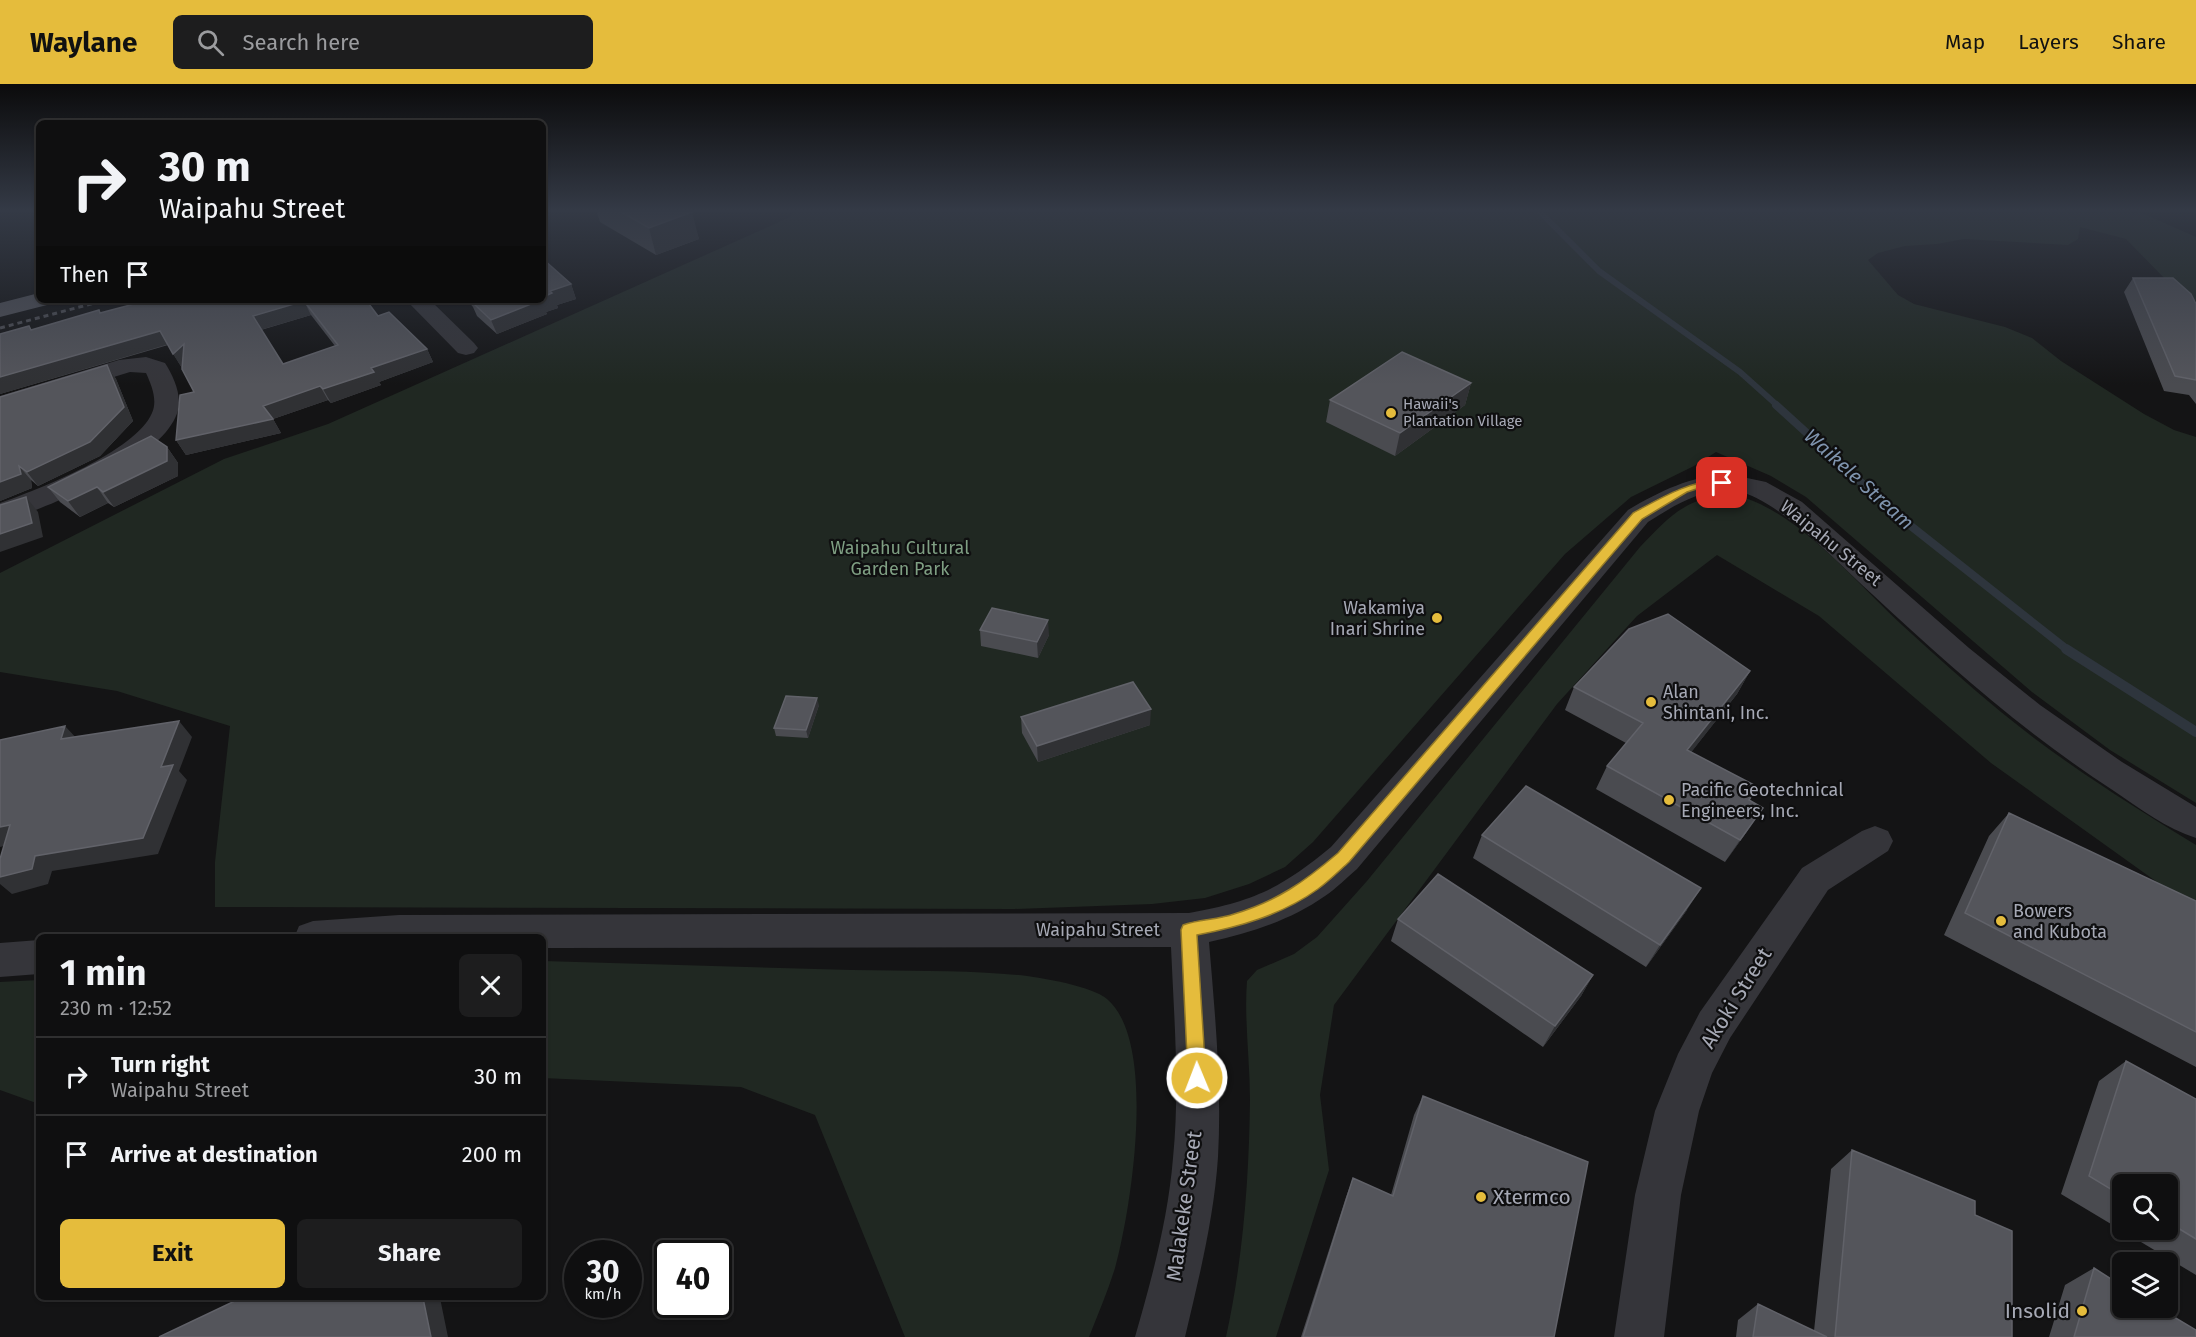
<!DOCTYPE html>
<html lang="en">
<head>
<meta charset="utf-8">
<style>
	:root { --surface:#0f0f10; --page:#1d1d1e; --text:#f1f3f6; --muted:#9b9c9f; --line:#2f2f30; --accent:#e5bc3c }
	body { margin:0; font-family:"Fira Sans",sans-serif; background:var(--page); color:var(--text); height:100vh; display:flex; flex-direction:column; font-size:22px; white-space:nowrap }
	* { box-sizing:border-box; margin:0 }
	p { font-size:20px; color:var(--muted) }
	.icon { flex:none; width:33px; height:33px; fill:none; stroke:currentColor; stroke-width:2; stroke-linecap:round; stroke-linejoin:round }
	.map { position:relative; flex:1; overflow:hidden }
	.drawer { position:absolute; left:36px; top:850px; width:510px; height:366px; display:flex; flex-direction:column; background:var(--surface); border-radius:9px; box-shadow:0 2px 4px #0004,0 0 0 2px var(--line) }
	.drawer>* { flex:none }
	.top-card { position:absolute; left:36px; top:36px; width:510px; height:183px; border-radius:9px; box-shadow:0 2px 4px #0004,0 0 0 2px var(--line); background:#0f0f10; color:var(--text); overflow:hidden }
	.tools { position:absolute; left:2112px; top:1090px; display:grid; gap:12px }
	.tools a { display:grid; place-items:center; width:66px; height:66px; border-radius:9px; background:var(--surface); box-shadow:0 2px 4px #0004,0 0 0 2px var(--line); font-size:30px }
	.speed { position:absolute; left:564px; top:1156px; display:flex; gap:12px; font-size:30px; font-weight:700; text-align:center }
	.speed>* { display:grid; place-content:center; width:78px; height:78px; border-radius:50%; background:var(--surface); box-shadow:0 2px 4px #0004,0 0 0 2px var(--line); line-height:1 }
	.speed small { font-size:15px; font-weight:400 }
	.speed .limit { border:3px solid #111; border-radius:9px; background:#fff; color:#111 }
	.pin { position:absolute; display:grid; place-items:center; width:51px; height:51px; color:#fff; margin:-26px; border-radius:12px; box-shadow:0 3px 9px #0006 }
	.me { position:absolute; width:66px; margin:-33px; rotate:359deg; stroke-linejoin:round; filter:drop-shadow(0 0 4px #0008) }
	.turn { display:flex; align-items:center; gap:21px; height:126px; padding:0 24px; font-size:27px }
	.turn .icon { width:78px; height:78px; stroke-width:2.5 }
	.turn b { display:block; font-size:42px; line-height:51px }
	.then { display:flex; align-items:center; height:57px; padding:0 24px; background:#0003; gap:12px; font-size:22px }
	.round { display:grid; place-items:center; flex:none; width:63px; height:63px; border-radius:9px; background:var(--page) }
	.headline { display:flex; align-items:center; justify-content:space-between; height:102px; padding:0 24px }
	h1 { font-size:36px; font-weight:700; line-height:45px }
	.action { display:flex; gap:12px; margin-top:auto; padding:12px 24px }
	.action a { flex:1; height:69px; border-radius:9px; background:var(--accent); color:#111; font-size:24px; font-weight:700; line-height:69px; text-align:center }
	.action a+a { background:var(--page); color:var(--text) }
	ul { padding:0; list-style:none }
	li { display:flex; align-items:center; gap:18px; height:78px; padding:0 24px; border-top:2px solid var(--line) }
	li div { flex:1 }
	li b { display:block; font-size:22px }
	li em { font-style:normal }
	header { display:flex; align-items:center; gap:36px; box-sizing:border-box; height:84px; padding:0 30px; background:var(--accent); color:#111 }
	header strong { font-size:28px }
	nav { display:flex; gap:33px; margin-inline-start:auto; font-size:21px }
	.search { width:420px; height:54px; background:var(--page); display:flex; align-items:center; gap:15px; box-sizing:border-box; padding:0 21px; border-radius:9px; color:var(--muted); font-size:22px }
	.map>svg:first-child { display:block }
	.green { fill:#202822 }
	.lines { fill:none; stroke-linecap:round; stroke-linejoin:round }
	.stream-far2 { stroke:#2e353d; stroke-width:6 }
	.stream-far1 { stroke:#2e353d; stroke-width:8 }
	.stream { stroke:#2e353d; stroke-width:10 }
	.minor { fill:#35353a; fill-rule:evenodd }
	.tertiary { fill:#35353a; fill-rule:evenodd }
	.primary { fill:#515259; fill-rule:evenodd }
	.rail { stroke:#4e4f55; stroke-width:3; stroke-dasharray:5 4; stroke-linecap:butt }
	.wall { fill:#4a4b50; fill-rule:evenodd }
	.shaded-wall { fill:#303134 }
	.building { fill:#54555b; stroke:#616269; stroke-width:1.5; fill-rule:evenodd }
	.route { fill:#e5bc3c; stroke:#957a27; stroke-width:1.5 }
	.poi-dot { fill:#e5bc3c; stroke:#0f0f10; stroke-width:2 }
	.labels { text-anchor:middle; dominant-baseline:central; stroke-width:4.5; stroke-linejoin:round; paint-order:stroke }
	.far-poi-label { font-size:15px; fill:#a6a9b5; stroke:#0f0f10; text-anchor:start }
	.street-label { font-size:18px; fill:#a6a9b5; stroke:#0f0f10 }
	.park-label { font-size:18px; fill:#7f9f83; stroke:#0f0f10 }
	.poi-label { font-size:18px; fill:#a6a9b5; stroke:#0f0f10; text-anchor:start }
	.water-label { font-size:20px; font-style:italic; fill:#7f94ae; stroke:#0f0f10 }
	.near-street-label { font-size:21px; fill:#a6a9b5; stroke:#0f0f10 }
	.near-poi-label { font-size:21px; fill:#a6a9b5; stroke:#0f0f10; text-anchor:start }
</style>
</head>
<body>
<header>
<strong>Waylane</strong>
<div class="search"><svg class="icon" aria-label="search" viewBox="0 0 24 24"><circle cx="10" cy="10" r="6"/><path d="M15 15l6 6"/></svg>Search here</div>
<nav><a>Map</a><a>Layers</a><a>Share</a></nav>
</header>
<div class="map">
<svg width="2196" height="1253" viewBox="0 0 2196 1253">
	<rect width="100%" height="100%" fill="#141415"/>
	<path class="green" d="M798 125H2133L2196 153V217L2168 198 2126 155 2080 143 2078 155 2068 161 1964 155 1937 160 1905 162 1878 169 1868 176 1898 211 1914 220 2005 243 2032 254 2061 277 2144 330 2174 346 2196 353V719L2110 666 2032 608 1806 413 1771 392 1716 368 1694 382 1631 413 1565 470 1313 758 1285 783 1249 800 1205 814 1152 820 1014 825 215 823V778L230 642 117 607 0 588V489L224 375 328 340 788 134Z
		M1726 410C1789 416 1857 500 1902 541 1934 570 1967 600 2001 628 2062 678 2129 720 2196 761V826L1991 679 1819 532 1717 471 1637 532 1557 620 1334 921 1320 1011 1329 1086 1276 1253H1226C1243 1175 1249 1096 1250 1016 1250 976 1244 936 1247 897L1257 886 1294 870 1317 853 1367 797 1640 463C1669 433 1683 416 1726 410Z
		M543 877C646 880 749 883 852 886 903 887 954 886 1005 890 1028 891 1091 901 1107 915 1158 958 1131 1126 1115 1184 1108 1207 1098 1230 1089 1253H905L815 1031 741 1003 543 994Z
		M39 896V1020L0 1006V898Z"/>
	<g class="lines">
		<path class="stream-far2" d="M1537 125 1599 187 1740 288 1778 322"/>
		<path class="stream-far1" d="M1776 321 1897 431 2069 567"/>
		<path class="stream" d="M2066 565 2196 648"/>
		<path class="minor" d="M406 216H430L474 259 478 264 474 269 466 271 458 269Z
			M146 273 165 279C173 291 182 311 178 326 166 375 45 426 0 438V419C38 406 136 367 152 329 158 316 151 300 146 289L130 288 0 328V312L119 276Z
			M1875 742 1888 747 1893 757 1888 767 1828 806 1730 954 1712 989 1699 1027 1681 1111 1664 1253H1614L1635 1111 1655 1027 1678 970 1700 928 1802 784 1862 747Z"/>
		<path class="tertiary" d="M1728 390 1766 398 1802 418 1969 564 2040 621 2122 678 2196 723V754C2167 745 2139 724 2114 707 2026 650 1948 581 1872 510 1841 482 1779 416 1740 408 1706 401 1675 421 1648 438L1357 785C1346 794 1337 804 1325 812 1291 836 1250 849 1209 858 1215 930 1222 1002 1218 1073 1214 1134 1199 1194 1185 1253H1135C1152 1194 1168 1135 1173 1074 1180 1004 1174 933 1171 863L543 864V854H294L299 842 313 837 399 831 1189 829C1254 817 1280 805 1331 763L1628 426C1660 407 1691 392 1728 390Z
			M39 856V890L0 893V859Z"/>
		<path class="primary" d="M39 209V216H50L47 221 0 233V219Z"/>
		<path class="rail" d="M0 244 106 216"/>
	</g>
	<path class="wall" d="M596 125H688L699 155 656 171 600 138Z
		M2133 194 2196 220V320L2189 311 2164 307 2124 208Z
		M571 200 576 215 557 221 558 224 546 228 547 230 497 250 477 232 473 223 467 216H543Z
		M366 216 378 232 427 265 433 278 379 298 381 301 331 319 328 316 273 335 281 349 186 371 176 356 194 308 182 284 168 261 0 310 31 246 101 229 165 218ZM311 231 335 262 283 280 261 246Z
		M107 281 116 295 133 337 100 372 38 402 31 396 32 404 0 417V313Z
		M1471 299 1465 321 1395 372 1326 338 1330 316Z
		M167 363 178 379V392L114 423 108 419 80 433 60 418 48 403Z
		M980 546 1049 551 1038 574 981 562Z
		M1750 587 1737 610 1691 668 1749 716 1748 746 1725 778 1596 705 1607 682 1626 659 1565 626 1574 603Z
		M819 621 808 654 776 652 774 644Z
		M1021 633 1150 641 1038 678 1022 649Z
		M2009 729 2196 817V983L1944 851 1989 752Z
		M1482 751 1687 826 1646 883 1473 774Z
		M1398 835 1593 891 1581 912 1543 963 1391 857Z
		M2126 977 2196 1015V1191L2061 1110 2099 997ZM2122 1101H2168V1146H2122Z
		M1423 1012 1554 1253H1301L1346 1113 1353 1094 1391 1111 1414 1031Z
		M1852 1066 1975 1131 2012 1253H1736L1738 1236 1758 1220 1814 1247 1831 1085Z
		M2094 1184 2196 1253H2049L2065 1201Z"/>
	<path class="shaded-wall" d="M0 125H16L0 129Z
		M692 128 699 155 656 171 649 144Z
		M571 200 576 215 557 221 558 224 546 228 547 230 497 250 491 236 541 216H543V213L550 207Z
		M304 217 311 231 260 246 253 232Z
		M160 247 169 260 0 310V293Z
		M184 260 182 284 173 270Z
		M427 265 433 278 379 298 381 301 331 319 323 305 371 284Z
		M107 281 116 295 133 337 100 372 38 402 27 388Z
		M1471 299 1465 321 1395 372 1400 349Z
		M320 302 328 316 273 335 281 349 186 371 176 356 263 322Z
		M167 363 178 379V392L114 423 103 408Z
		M19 382 31 396 32 404 0 417V398Z
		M97 403 108 419 80 433 68 417Z
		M26 413 38 428 43 453 0 468V450Z
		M1048 536 1049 551 1038 574 1037 558Z
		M1750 587 1737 610 1675 689 1687 666Z
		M817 614 819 621 808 654 806 646Z
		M1151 625 1150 641 1038 678 1037 662Z
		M179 637 192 653 179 687 187 696 158 770 52 787 48 800 12 810 0 800V793L35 772 161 683Z
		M65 642 79 657 61 655Z
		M1763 724 1748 746 1725 778 1740 756Z
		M10 741 27 756 0 763V743Z
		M1701 804 1687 826 1646 883 1660 861Z
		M1593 891 1581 912 1543 963 1555 942Z
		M423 1214H440L448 1253H431Z"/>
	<path class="building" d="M616 125H688L692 128 649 144Z
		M543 175 571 200 550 207 552 209 543 213Z
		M2133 194H2173L2191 210 2196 220V296L2175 292Z
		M149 216H163L164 218 173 216H366L378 232 389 228 427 265 371 284 374 288 323 305 320 302 263 322 273 335 176 356 180 311 194 308 182 285 184 260 173 270 160 247 0 293V250L29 242 31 246 99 226 100 229ZM304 217 338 261 283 280 253 232Z
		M474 216H541L491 236 471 217Z
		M1402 268 1471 299 1400 349 1330 316Z
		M107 281 124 323 90 358 27 388 19 382 21 390 0 398V313Z
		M151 352 167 363V377L103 408 97 403 68 417 48 403Z
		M26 413 32 439 0 450V421Z
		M992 524 1048 536 1037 558 980 546Z
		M1668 530 1750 587 1687 666 1758 703 1749 716 1763 724 1740 756 1607 682 1643 639 1574 603 1629 545Z
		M1133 598 1151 625 1037 662 1021 633Z
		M786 612 817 614 806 646 774 644Z
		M179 637 161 683 173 681 143 754 35 772 32 785 0 793V775L10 741 0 743V656L65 642 61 655Z
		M1526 702 1701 804 1660 861 1482 751Z
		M2009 729 2196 817V948L1965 829Z
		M1438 790 1593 891 1555 942 1398 835Z
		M2126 977 2196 1015V1155L2168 1138V1101H2122V1112L2089 1092Z
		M1423 1012 1588 1078 1554 1253H1303L1353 1094 1393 1112Z
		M1852 1066 1975 1117V1131L2012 1147V1253H1835Z
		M2094 1184 2122 1202V1224H2159L2196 1246V1253H2074Z
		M241 1214H423L431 1253H159Z
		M1758 1220 1827 1253H1753Z"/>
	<linearGradient id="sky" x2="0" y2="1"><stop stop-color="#0b0b0c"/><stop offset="0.42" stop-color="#343a46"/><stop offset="1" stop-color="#343a46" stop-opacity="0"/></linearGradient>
	<rect width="2196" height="301" fill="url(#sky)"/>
	<path class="route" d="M1722 395 1727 399 1726 401 1703 403 1687 408 1642 435 1349 778C1339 787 1329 797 1318 805 1282 831 1239 843 1197 851L1206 994 1203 1000 1197 1002 1191 1000 1188 994 1181 846 1183 841C1199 835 1217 836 1234 830 1277 817 1304 798 1338 769L1633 429C1663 413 1687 398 1722 395Z"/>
	<g class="poi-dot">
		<circle cx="1391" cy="329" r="6"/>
		<circle cx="1437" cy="534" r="6"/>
		<circle cx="1651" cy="618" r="6"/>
		<circle cx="1669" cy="716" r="6"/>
		<circle cx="2001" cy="837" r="6"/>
		<circle cx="1481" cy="1113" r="6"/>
		<circle cx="2082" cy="1227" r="6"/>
	</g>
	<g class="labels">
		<g class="far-poi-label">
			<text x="1403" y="320">Hawaii's<tspan x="1403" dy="17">Plantation Village</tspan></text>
		</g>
		<g class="street-label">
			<text transform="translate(1831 459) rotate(39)">Waipahu Street</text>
			<text x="1098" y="846">Waipahu Street</text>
		</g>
		<g class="park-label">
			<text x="900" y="464">Waipahu Cultural<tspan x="900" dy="21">Garden Park</tspan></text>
		</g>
		<g class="poi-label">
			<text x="1425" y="524" text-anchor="end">Wakamiya<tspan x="1425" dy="21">Inari Shrine</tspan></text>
			<text x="1663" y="608">Alan<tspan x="1663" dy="21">Shintani, Inc.</tspan></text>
			<text x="1681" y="706">Pacific Geotechnical<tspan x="1681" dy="21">Engineers, Inc.</tspan></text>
			<text x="2013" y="827">Bowers<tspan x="2013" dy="21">and Kubota</tspan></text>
		</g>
		<g class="water-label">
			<text transform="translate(1859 395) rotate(42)">Waikele Stream</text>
		</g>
		<g class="near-street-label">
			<text transform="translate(1736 914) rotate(-58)">Akoki Street</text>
			<text transform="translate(1184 1122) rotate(-82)">Malakeke Street</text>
		</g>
		<g class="near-poi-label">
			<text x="1493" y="1113">Xtermco</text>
			<text x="2070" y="1227" text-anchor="end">Insolid</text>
		</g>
	</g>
</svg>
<div class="tools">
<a><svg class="icon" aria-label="search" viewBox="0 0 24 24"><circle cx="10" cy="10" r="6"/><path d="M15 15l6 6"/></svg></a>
<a><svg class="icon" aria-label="layers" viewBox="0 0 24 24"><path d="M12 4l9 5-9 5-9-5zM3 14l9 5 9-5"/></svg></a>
</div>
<div class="speed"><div>30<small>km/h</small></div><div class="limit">40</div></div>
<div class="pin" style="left:1722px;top:399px;background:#d93025"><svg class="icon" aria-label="arrive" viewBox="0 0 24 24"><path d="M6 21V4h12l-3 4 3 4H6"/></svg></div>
<svg class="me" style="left:1197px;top:994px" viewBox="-20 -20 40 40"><circle r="17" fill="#e5bc3c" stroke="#fff" stroke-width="3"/><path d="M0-11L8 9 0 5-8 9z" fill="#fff"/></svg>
<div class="top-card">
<div class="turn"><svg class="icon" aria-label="right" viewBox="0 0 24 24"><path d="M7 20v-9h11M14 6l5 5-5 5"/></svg><div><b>30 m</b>Waipahu Street</div></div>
<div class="then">Then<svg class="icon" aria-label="arrive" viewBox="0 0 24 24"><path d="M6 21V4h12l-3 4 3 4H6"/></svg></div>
</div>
<section class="drawer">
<div class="headline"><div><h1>1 min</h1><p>230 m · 12:52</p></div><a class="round"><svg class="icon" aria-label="close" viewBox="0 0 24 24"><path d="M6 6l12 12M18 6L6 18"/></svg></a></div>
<ul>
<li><svg class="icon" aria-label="right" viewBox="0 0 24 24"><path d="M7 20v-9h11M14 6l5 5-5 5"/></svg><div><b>Turn right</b><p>Waipahu Street</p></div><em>30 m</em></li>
<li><svg class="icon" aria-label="arrive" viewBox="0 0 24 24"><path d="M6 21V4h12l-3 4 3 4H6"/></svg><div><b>Arrive at destination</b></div><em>200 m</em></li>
</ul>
<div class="action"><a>Exit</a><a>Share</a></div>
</section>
</div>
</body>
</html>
